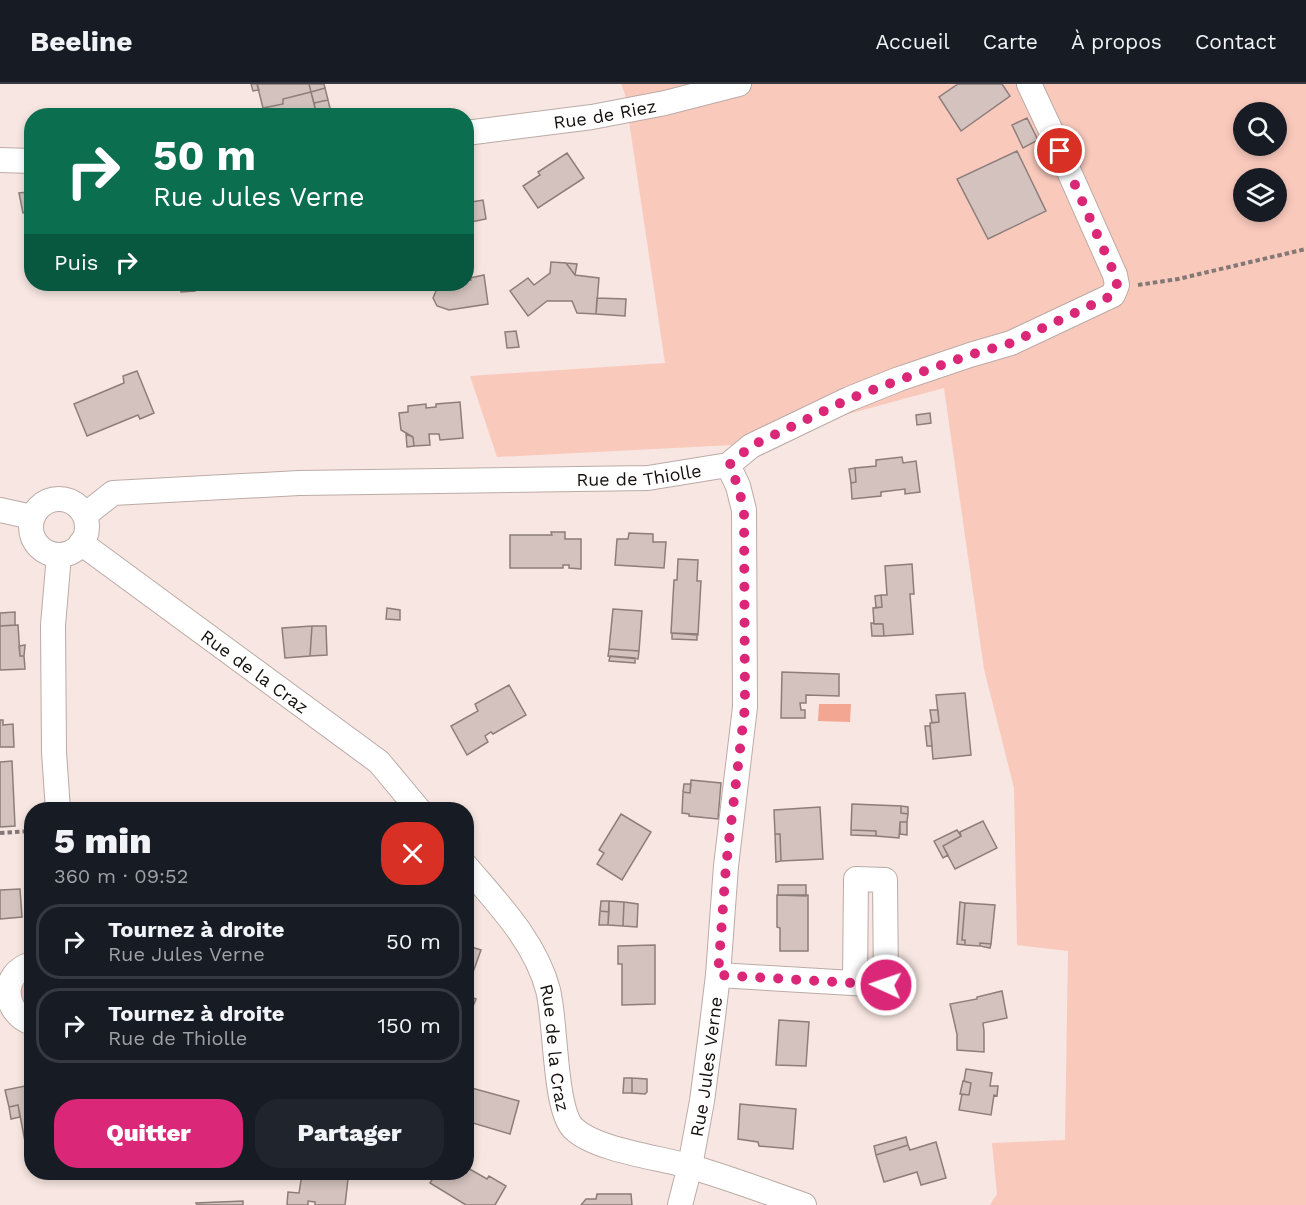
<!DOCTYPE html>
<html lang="fr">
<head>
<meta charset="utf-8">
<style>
	:root { --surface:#171b24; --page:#20242c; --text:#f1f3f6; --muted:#9ea1a6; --line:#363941; --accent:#db2777 }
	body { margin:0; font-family:"Work Sans",sans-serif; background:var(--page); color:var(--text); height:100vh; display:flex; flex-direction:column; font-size:22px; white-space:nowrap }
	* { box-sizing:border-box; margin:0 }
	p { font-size:20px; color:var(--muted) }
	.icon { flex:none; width:33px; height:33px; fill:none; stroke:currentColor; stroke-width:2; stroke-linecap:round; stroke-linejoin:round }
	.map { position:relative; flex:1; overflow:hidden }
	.side { position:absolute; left:24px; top:718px; width:450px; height:378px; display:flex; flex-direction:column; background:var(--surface); border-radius:24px; box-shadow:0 3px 9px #0003 }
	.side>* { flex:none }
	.banner { position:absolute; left:24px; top:24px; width:450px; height:183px; border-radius:24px; box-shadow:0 3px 9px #0003; background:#0b6e4f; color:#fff; overflow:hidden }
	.controls { position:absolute; left:1233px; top:18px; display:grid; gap:12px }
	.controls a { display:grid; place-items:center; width:54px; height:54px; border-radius:50%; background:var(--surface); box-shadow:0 3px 9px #0003; font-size:30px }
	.pin { position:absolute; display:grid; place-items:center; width:51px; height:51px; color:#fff; margin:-26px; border:3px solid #fff; border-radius:50%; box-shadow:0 2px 6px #0007 }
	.me { position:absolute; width:66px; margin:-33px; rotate:273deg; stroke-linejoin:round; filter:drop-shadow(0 0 4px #0008) }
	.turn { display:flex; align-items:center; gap:21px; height:126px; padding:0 30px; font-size:27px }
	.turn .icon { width:78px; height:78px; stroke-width:2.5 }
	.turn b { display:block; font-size:42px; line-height:51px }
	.then { display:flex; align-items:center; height:57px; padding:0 30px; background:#0003; gap:12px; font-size:22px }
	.round { display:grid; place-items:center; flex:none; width:63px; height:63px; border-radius:24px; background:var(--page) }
	.overview { display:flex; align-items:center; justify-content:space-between; height:102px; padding:0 30px }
	h1 { font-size:36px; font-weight:800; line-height:45px }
	.button { display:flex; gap:12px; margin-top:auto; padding:12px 30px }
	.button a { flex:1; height:69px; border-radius:24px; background:var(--accent); color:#fff; font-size:24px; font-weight:800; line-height:69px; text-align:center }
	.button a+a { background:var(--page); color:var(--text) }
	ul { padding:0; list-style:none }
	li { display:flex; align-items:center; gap:18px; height:75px; margin:0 12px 9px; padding:0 18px; border:3px solid var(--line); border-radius:24px }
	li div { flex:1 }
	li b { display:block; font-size:22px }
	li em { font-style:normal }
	header { display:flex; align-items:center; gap:36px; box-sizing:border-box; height:84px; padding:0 30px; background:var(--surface); border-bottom:2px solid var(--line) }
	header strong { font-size:28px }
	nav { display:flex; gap:33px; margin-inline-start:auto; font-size:21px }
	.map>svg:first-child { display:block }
	.green { fill:#f9c9bc; fill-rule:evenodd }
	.water { fill:#f3a692 }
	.building { fill:#d3c2be; stroke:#8d7e7a; stroke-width:1.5 }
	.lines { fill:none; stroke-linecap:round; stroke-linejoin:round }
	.minor-casing { stroke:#bbaba6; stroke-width:26 }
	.path { stroke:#837875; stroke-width:4; stroke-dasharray:4.5 3; stroke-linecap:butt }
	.minor { stroke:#fff; stroke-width:24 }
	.route { stroke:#db2777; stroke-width:10; stroke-dasharray:0 18 }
	.labels { text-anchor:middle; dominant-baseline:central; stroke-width:4.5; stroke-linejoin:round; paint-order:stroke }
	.street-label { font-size:18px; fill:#150f0e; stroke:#fff5f2 }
</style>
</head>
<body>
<header>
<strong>Beeline</strong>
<nav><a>Accueil</a><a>Carte</a><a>À propos</a><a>Contact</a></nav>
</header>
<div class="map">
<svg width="1306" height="1121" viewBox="0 0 1306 1121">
	<rect width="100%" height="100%" fill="#f7e6e1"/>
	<path class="green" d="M621 0H1306V1121H990L997 1110 992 1059 1065 1056 1068 867 1017 861 1014 704 984 585 944 304 733 361 497 373 470 292 665 279 625 10ZM1244 28H1276V62H1244ZM1244 94H1276V128H1244Z
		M31 891V928L25 924 19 905 22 899Z"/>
	<path class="water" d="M819 620H851L850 638 818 637Z"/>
	<path class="building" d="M251 0H257L259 6 253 7Z
		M257 0H309L311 8 283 15V20L263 24Z
		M309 0H324L325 4 311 8Z
		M958 0H1002L1010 12 961 47 939 13Z
		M325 4 328 16 314 19 311 8Z
		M311 8 317 32H265L263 24 283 20V15Z
		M328 16 332 32H317L314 19Z
		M1027 34 1038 56 1023 64 1012 41Z
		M1017 67 1046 127 988 155 957 95Z
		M567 69 584 94 538 124 523 102 540 91 538 88Z
		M32 105V129L28 106Z
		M28 108 31 128 23 129 19 109Z
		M483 116 486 135 466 139V119Z
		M551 178 566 179 575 191 599 194 596 230 577 229 572 217H547L528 232 510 207 528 194 534 201 550 189Z
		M566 179 577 180 575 191Z
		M484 191 488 220 449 226 437 222 433 214 439 200H466V197L471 196 470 194Z
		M180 200H194L195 207 181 208Z
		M597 214 626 215 625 232 596 230Z
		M516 247 519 263 507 264 505 248Z
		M137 287 154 329 140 335 138 331 87 352 74 320 124 299 123 292Z
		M460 318 463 354 440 356 439 350H429L430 361 414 362 413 353 401 346 399 329 408 328V322L426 320V324L436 323V320Z
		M930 329 931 339 917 341 916 331Z
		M406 350 413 353 414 362 407 363Z
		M902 373 903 379 916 377 920 408 905 410V405L881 408V412L852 415 851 399 856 398 855 384 876 382V376Z
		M855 384 856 398 851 399 849 385Z
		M551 448H565V455H581V485L569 484V481H563V484H510V451H552Z
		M629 449 653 450V458H666L664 484 615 481 617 455H628Z
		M678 475 698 476 697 497H701L698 551 671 549 674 496H677Z
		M912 480 914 510H910L913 550 884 552 883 540H874L873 524 882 523 881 511H887L885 482Z
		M881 511 882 523 876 524 875 512Z
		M387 524 400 526V536L386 535Z
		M613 525 642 527 639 567 609 565Z
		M15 528V541L0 542V529Z
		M871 539 883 540 884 552H872Z
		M18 541 20 572H24L25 585 0 586V542Z
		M312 542 310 572 285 574 282 544Z
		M312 542H326L327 571 310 572Z
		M672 549 697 550V556L672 555Z
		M25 561 24 572H20L19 562Z
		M609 565 639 567 638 575 608 572Z
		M610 572 635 574V579L609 577Z
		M782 588 839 590V612L806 611V619H800L801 626H805V634H781Z
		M509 601 526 631 493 650 491 648 485 652 488 658 467 671 451 642 478 627 475 620Z
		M965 609 971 671 933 675 930 639 939 638 936 611Z
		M930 626H938L939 638 932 639Z
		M0 636H3V641L13 640 14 663H0Z
		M925 642H930L932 662H927Z
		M12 677 15 742 0 743V678Z
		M691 696 721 699 718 735 689 732V730L682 729 683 708 690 709Z
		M684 700H691L690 709 683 708Z
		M852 720 901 722V729L908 730 907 738H900L899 754 876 752V747L851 746Z
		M901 722 908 723V730L901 729Z
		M820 723 823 775 781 777 780 750H775L774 726Z
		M621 730 651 748 622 796 597 780 604 769 599 766Z
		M983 737 997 764 955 785 943 762 961 752 960 748Z
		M900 738H907V751L900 750Z
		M851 746 876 747V752L851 751Z
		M957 746 961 752 943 762 948 771 943 774 934 757Z
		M775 750H780L781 777 776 778Z
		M778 801H806V812L778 811Z
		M20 805 22 833 0 835V806Z
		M777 811H808V867H780V844L777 843Z
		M601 817H609V828L600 827Z
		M609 817 624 818 623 842 608 841Z
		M624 818 638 820 637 843 623 842Z
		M960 818 965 819 962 856H965V861L957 860Z
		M965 819 995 821 991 860 980 859V862L965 861V856H962Z
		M600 827 609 828 608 841H599Z
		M466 844 473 852 469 862 481 866 468 902H466Z
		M980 859 991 860 990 864 980 862Z
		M655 861V920L622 921V880H618V862Z
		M1002 907 1007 934 983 939 984 947V968L957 966V950L950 920 977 915V913Z
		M466 911 476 915 466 940Z
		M779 936 809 938 806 982 776 981Z
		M966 985 992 989 990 1002H998L997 1012 994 1011 991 1031 959 1026 962 1010 969 1011 971 999 964 997Z
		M624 994H632V1009H623Z
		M632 994 647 995V1008L645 1010 632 1009Z
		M963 997 971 999 969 1011 960 1010Z
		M30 1001 32 1007V1067L27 1068 18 1021 9 1023 5 1006Z
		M468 1003 519 1017 510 1050 466 1037V1009Z
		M740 1020 796 1025 793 1065 759 1062 758 1058 738 1055Z
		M18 1021 20 1033 11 1035 9 1023Z
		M906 1053 908 1061 876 1071 874 1062Z
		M936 1058 946 1094 921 1101 917 1088 884 1098 876 1071 908 1061 910 1066Z
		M466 1083 487 1095 489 1092 506 1102 495 1121H466L430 1099 436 1089H466Z
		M302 1090 348 1095 345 1121H315V1118L308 1117V1121H287L288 1108 299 1109Z
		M597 1110H631L632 1121H581L586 1115H596Z
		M243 1117V1121H197L196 1119Z"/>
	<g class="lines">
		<g class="minor-casing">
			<g id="minor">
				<path id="s1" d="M466 49 592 33 665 19 739 0"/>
				<path d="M0 76 32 77"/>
				<circle cx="59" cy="443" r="28"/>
				<path d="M0 426 32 433"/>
				<path id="s2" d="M85 431 113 409 299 399 648 394 728 381 751 362 849 315 899 295 970 271 1011 259 1113 211 1117 201 1115 191 1051 47 1029 0"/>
				<path id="s3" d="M81 459 379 678 419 726"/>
				<path d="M58 726 54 668 53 541 59 471"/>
				<path id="s4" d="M466 782C498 820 535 857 548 906 556 936 554 1024 573 1044 595 1066 657 1073 688 1082 727 1093 766 1108 804 1121"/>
				<path d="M32 880C0 888 2 929 32 939"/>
				<path d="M718 891 886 901 885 796 856 795 855 899"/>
				<path id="s5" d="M680 1121 690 1082 702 1017 711 949 718 891 726 782 745 623 744 426 738 402 728 381"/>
			</g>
		</g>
		<path class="path" d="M1138 201 1178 195 1306 165
			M0 749 32 747"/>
		<use href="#minor" class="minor"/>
	</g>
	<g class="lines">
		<path class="route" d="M886 901 718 891 726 782 745 623 744 426 738 402 729 381 751 362 849 315 899 296 970 271 1011 259 1113 211 1117 201 1115 191 1060 67"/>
	</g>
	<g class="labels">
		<g class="street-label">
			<text stroke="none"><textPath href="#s1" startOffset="140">Rue de Riez</textPath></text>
			<text stroke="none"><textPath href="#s2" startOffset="562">Rue de Thiolle</textPath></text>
			<text stroke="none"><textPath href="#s3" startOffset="216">Rue de la Craz</textPath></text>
			<text stroke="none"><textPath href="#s4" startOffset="208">Rue de la Craz</textPath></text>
			<text stroke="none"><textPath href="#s5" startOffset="141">Rue Jules Verne</textPath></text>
		</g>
	</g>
</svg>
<div class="controls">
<a><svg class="icon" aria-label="search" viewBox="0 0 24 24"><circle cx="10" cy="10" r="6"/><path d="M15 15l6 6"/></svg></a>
<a><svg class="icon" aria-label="layers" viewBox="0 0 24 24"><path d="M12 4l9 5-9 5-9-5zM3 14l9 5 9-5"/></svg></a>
</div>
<div class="pin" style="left:1060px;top:67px;background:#d93025"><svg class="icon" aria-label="arrive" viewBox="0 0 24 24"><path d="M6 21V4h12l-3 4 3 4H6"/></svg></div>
<svg class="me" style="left:886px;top:901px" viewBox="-20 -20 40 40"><circle r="17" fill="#db2777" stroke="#fff" stroke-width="3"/><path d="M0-11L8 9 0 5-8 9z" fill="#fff"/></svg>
<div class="banner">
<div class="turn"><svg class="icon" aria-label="right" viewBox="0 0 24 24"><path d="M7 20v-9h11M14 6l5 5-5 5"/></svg><div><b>50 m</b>Rue Jules Verne</div></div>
<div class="then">Puis<svg class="icon" aria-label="right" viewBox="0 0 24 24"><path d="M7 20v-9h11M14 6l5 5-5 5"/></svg></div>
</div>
<section class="side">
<div class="overview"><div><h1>5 min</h1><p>360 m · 09:52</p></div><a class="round" style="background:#d93025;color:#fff"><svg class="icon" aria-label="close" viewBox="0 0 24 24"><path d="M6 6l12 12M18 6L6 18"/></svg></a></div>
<ul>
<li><svg class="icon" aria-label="right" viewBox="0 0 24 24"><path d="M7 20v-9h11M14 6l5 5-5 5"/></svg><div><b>Tournez à droite</b><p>Rue Jules Verne</p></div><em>50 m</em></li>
<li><svg class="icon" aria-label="right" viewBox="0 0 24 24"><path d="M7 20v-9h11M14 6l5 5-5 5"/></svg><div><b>Tournez à droite</b><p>Rue de Thiolle</p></div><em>150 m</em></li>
</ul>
<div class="button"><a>Quitter</a><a>Partager</a></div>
</section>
</div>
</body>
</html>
